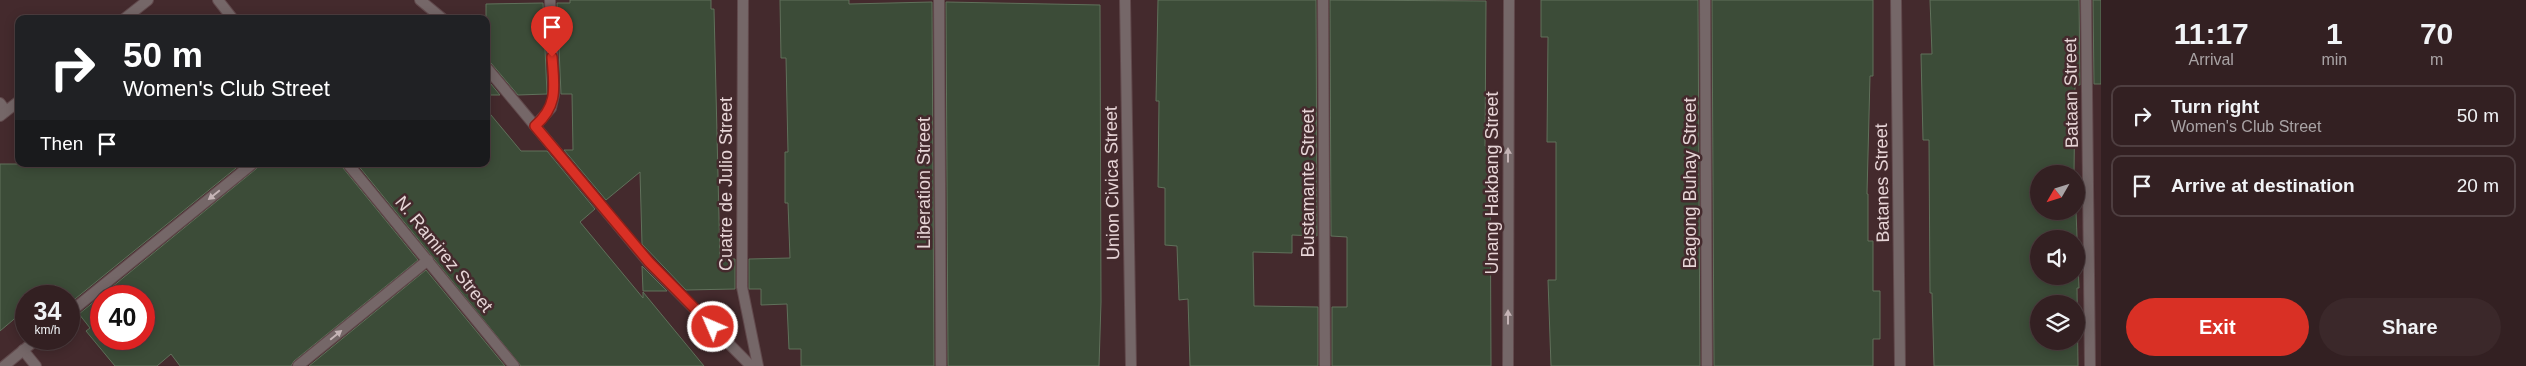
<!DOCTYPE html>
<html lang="en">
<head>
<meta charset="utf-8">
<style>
	:root { --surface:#332022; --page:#3b282a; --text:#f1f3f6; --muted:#a9a3a5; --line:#4e3e40; --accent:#d93025 }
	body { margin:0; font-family:Arial,sans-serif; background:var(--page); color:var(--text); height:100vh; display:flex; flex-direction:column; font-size:19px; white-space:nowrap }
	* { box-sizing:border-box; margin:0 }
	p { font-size:16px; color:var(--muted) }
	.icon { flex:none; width:28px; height:28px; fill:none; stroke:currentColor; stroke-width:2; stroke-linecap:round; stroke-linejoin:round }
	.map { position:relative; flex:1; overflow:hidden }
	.sheet { display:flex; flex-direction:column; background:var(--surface); width:425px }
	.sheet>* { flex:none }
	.hud { position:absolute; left:15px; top:15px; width:475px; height:152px; border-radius:10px; box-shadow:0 2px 12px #0003,0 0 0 1px var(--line); background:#202124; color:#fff; overflow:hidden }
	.needle { width:32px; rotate:231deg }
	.tools { position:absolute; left:2030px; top:165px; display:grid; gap:10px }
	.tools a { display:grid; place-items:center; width:55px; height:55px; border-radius:50%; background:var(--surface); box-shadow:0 2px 12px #0003,0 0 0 1px var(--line); font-size:25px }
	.speed { position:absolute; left:15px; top:285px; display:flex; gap:10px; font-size:25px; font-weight:700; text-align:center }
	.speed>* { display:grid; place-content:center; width:65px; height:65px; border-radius:50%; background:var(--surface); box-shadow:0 2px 12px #0003,0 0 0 1px var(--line); line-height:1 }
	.speed small { font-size:12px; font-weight:400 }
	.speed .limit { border:8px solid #d22; background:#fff; color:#111 }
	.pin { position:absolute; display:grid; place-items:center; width:42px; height:42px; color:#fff; margin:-51px -21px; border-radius:50% 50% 50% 0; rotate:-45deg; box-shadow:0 0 5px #0007 }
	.pin .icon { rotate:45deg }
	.me { position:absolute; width:55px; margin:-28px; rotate:315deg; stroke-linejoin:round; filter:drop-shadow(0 0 4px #0008) }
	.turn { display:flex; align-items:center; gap:18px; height:105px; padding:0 25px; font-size:22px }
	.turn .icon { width:65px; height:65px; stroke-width:2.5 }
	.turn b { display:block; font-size:35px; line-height:42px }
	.then { display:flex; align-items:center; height:48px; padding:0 25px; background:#0003; gap:10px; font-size:19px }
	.eta { display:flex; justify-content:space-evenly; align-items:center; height:85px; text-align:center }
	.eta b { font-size:30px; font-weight:700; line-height:35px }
	.button { display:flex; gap:10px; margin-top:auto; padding:10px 25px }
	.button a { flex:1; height:58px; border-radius:30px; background:var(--accent); color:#fff; font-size:20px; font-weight:700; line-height:58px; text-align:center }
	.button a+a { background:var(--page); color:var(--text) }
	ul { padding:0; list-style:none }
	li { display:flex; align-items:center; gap:15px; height:62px; margin:0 10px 8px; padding:0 15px; border:2px solid var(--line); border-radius:10px }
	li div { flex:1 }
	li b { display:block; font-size:19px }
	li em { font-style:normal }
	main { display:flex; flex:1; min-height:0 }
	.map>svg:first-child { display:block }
	.building { fill:#3c4c38; stroke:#60715b; fill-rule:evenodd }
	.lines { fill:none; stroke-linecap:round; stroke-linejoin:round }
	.service-casing { stroke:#61494c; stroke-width:12 }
	.minor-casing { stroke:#61494c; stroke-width:12 }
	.tertiary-casing { stroke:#61494c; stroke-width:12 }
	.service { stroke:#756768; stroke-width:10 }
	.minor { stroke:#756768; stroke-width:10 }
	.tertiary { stroke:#756768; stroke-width:10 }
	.oneway { fill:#c5b4b6 }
	.route-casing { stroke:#8d1f18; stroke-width:12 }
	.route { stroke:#d93025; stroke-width:9 }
	.labels { text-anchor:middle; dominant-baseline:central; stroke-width:5; stroke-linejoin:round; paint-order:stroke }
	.street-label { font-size:18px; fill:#e7d5d7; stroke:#442a2d }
</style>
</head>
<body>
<main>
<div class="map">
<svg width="2101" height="366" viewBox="0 0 2101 366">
	<rect width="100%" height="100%" fill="#442a2d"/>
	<path class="building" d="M570 0H711V9H714L720 259H735V289L686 290 642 244 640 172 606 200 564 150H573L572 94H561L557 3H570Z
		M780 0H849V4L932 2 934 366H801V349H789L787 304 761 305V289H749V259L790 258 788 203H785V152H788L786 58H781Z
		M1158 0H1316L1317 236 1292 235V253L1253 252 1254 306 1318 307V366H1190L1188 299 1179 300 1177 246 1165 245V188L1158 187 1159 101H1156Z
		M1330 0 1486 1 1485 146H1490L1491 366H1332V307H1347V237L1331 236Z
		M1541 0H1698L1700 366H1551L1548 280H1556V142H1547L1548 37H1541Z
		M1712 0H1873V76H1870L1867 194H1868V241H1873V291H1880V339H1873V366H1714Z
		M1930 0H2079L2080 85H2075L2074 174H2039V211H2076L2079 288H2077L2078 366H1934L1932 293H1930L1929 140H1923L1921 54H1932ZM2039 239H2076V276H2039ZM2039 304H2076V341H2039Z
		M2093 0H2101V84H2094Z
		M946 2 1100 5 1101 302 1099 366H948Z
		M543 3 547 94 518 95 491 63 486 60V4Z
		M486 78 500 95H486Z
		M486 109 521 151H547L595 209 580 222 643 298V292L704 366H521L357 164H486Z
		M0 164H241L70 303 69 296H64L55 285 42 296H26V309L0 331Z
		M259 164H341L343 168 418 260 294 361 291 366H180L171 354 157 366H115L86 331 90 328 79 314 256 169ZM101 296H144V339H101Z
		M642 266 667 291H643Z
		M426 270 505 366H309Z"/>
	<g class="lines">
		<g class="service-casing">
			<path id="service" d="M2086 0 2090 366
				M23 350 36 366"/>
		</g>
		<g class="minor-casing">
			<path id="minor" d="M218 0 233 19
				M743 0 742 287 758 366
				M939 0 941 366
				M1125 0 1131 366
				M1323 0 1325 366
				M1705 0 1707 366
				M1896 0 1900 366
				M0 103 6 111
				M535 126 551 108 554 95 550 0
				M348 164 514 366
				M69 313 252 164
				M4 366 37 339
				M298 366 428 260
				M1508 366 1509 0"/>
		</g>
		<g class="tertiary-casing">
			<path id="tertiary" d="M420 0 443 19
				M124 19 148 0
				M486 67 649 263 751 366
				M0 116 19 101"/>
		</g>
		<use href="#service" class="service"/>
		<use href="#minor" class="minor"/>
		<use href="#tertiary" class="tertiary"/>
	</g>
	<defs><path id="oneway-solid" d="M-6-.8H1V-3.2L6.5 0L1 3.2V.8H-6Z" transform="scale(1.25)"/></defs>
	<g class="oneway">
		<use href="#oneway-solid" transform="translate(1508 155) rotate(-90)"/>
		<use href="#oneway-solid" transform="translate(214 195) rotate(141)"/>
		<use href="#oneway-solid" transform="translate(1508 317) rotate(-90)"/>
		<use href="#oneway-solid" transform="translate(336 335) rotate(-39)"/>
	</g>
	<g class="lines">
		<g class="route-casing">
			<path id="route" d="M552 57C554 86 559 105 535 126L649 262 713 327"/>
		</g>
		<use href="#route" class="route"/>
	</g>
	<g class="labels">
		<g class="street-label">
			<text transform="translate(2071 93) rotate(-91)">Bataan Street</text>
			<text transform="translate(924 183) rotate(-90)">Liberation Street</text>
			<text transform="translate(1112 183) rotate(-91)">Union Civica Street</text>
			<text transform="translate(1308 183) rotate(-90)">Bustamante Street</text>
			<text transform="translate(1492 183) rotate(-90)">Unang Hakbang Street</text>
			<text transform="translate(1690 183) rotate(-90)">Bagong Buhay Street</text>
			<text transform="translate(1882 183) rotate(-91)">Batanes Street</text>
			<text transform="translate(726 184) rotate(-90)">Cuatre de Julio Street</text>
			<text transform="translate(444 254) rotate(51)">N. Ramirez Street</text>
		</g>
	</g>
</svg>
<div class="tools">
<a><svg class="needle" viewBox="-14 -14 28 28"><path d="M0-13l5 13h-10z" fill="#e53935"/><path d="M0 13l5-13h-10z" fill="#a9a3a5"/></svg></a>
<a><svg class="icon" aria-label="sound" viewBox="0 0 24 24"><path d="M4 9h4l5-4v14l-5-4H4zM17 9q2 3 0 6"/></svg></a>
<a><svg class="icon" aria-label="layers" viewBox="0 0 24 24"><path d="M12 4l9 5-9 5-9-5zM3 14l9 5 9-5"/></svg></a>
</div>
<div class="speed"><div>34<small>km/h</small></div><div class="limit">40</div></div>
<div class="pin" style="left:552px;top:57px;background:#d93025"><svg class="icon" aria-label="arrive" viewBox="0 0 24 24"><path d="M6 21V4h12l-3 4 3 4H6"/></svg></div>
<svg class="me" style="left:713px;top:327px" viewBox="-20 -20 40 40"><circle r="17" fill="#d93025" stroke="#fff" stroke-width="3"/><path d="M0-11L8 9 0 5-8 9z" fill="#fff"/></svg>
<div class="hud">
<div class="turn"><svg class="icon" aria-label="right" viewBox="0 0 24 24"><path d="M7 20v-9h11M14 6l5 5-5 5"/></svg><div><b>50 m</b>Women's Club Street</div></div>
<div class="then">Then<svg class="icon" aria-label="arrive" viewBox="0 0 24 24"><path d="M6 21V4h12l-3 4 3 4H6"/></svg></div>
</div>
</div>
<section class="sheet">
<div class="eta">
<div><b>11:17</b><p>Arrival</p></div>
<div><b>1</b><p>min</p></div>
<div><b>70</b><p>m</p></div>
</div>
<ul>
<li><svg class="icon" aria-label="right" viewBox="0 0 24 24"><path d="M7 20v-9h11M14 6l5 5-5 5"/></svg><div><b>Turn right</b><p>Women's Club Street</p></div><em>50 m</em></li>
<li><svg class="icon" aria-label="arrive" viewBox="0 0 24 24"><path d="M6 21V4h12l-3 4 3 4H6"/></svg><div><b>Arrive at destination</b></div><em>20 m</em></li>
</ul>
<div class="button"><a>Exit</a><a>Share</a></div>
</section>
</main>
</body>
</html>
